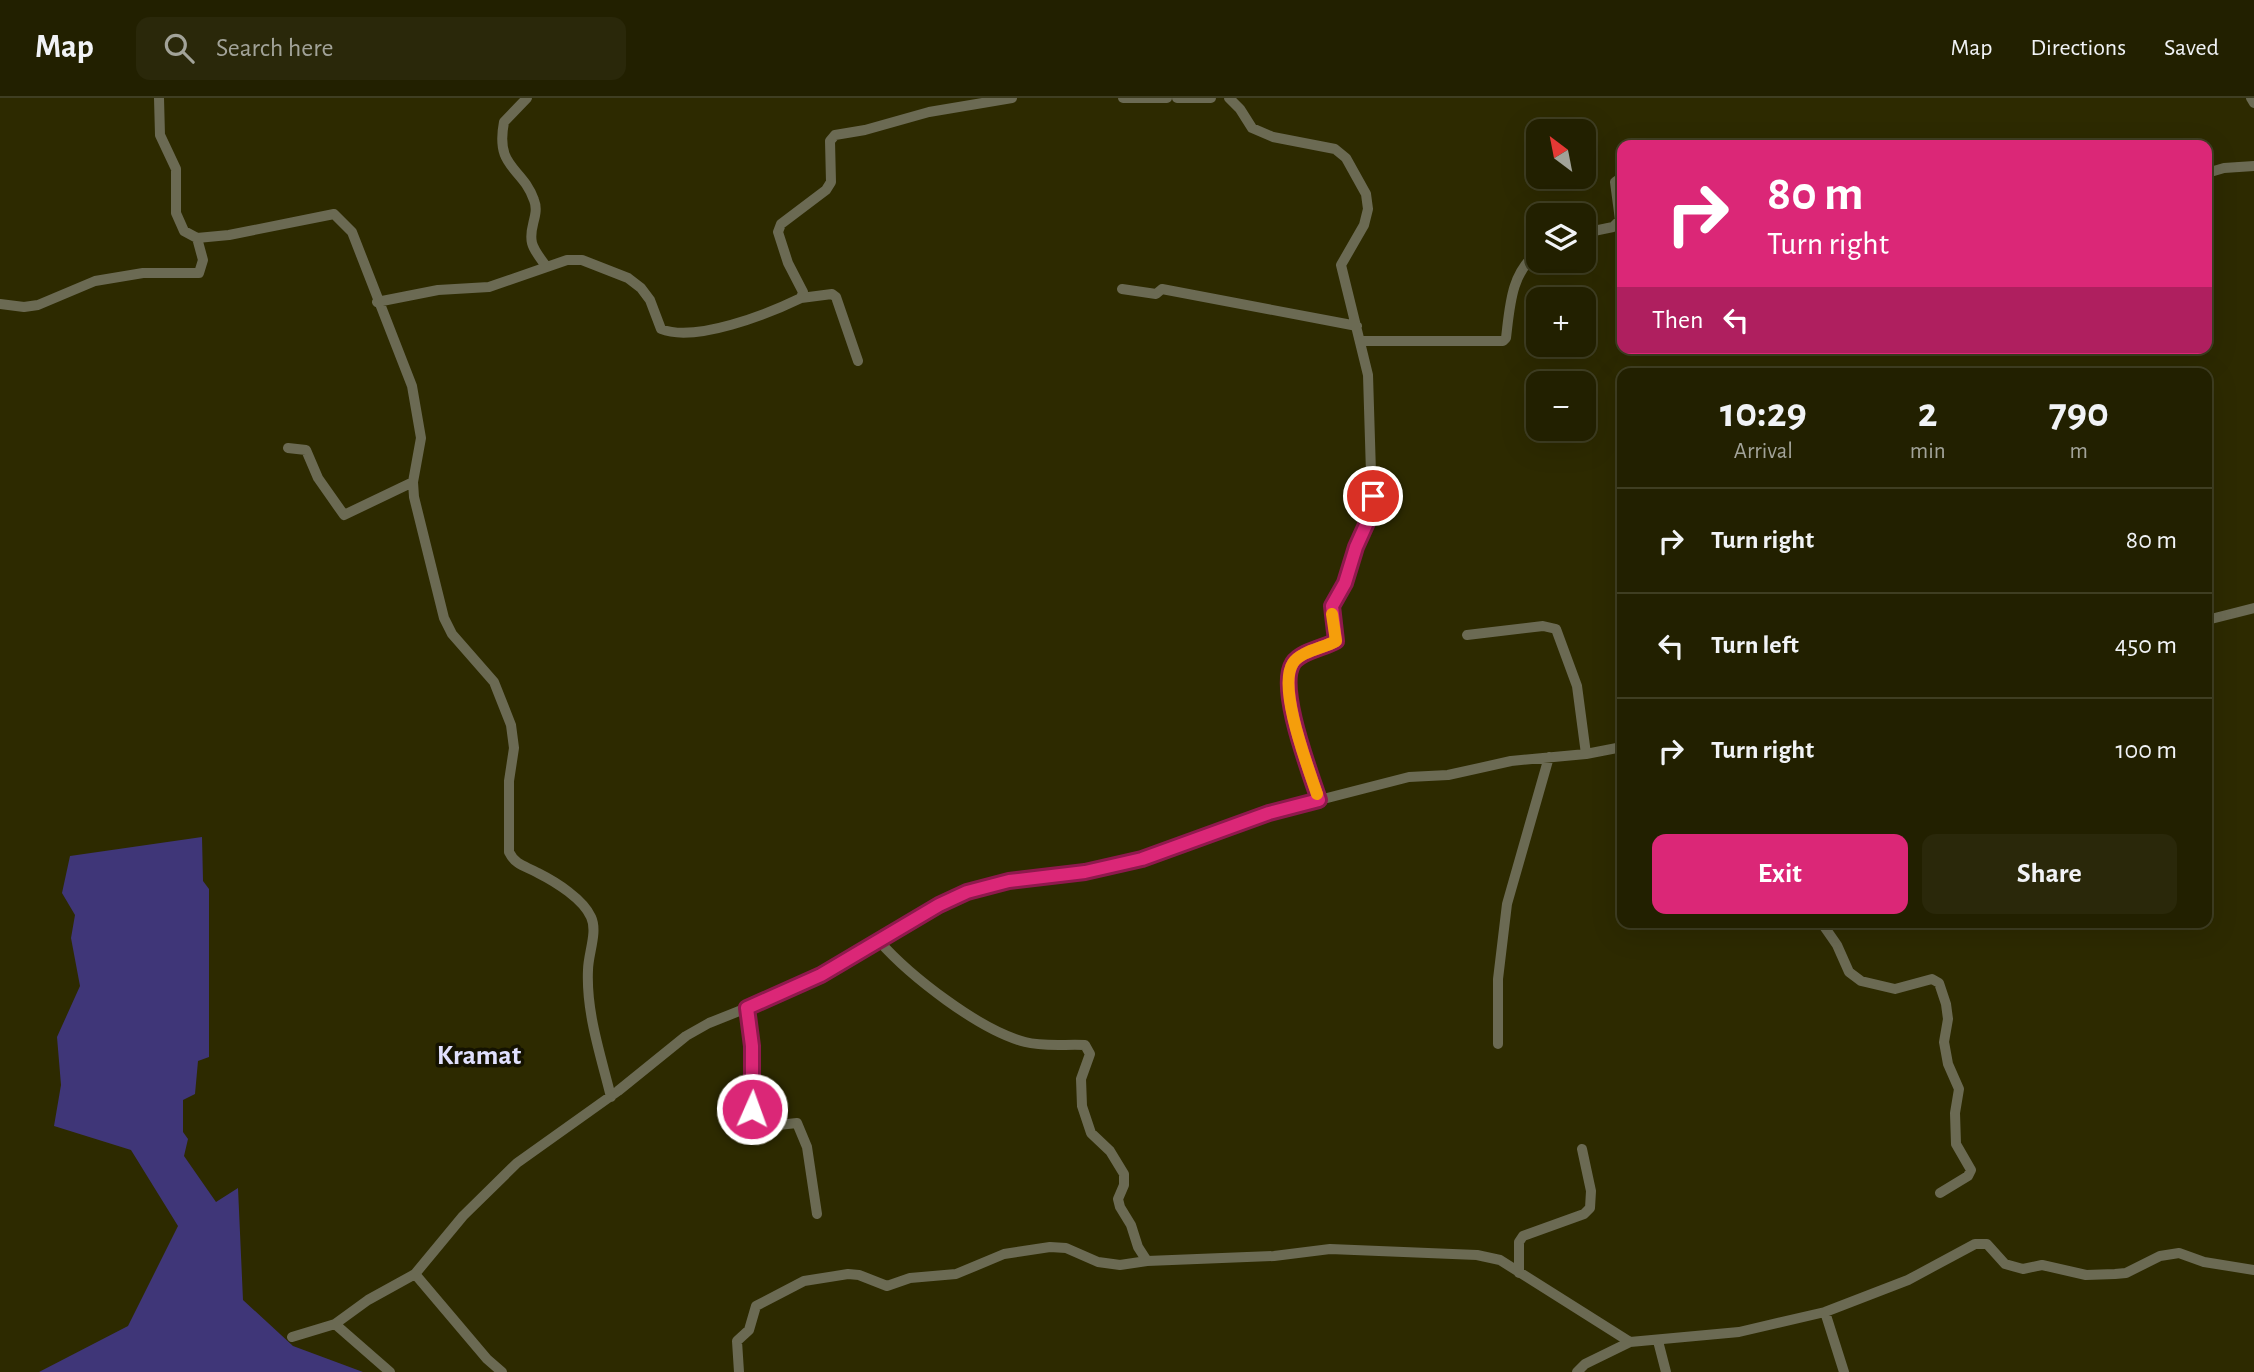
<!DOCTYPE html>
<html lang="en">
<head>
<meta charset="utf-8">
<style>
	:root { --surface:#222000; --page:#2a280a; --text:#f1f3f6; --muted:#a2a399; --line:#3f3e22; --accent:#db2777 }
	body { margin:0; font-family:"Alegreya Sans",sans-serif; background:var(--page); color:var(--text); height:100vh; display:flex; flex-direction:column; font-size:26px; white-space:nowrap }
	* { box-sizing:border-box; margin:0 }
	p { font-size:23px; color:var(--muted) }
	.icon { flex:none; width:38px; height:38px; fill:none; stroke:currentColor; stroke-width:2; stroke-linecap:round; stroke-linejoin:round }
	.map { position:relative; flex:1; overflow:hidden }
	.side { position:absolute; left:1617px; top:270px; width:595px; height:560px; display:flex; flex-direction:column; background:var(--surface); border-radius:14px; box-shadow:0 7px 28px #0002,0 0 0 2px var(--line) }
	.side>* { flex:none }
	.top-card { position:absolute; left:1617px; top:42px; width:595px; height:214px; border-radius:14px; box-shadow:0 7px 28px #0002,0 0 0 2px var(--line); background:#db2777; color:#fff; overflow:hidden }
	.needle { width:46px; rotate:328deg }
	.tools { position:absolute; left:1526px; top:21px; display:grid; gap:14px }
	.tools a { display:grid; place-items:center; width:70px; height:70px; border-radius:14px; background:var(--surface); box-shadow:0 7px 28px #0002,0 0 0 2px var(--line); font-size:35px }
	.pin { position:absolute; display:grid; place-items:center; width:60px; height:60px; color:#fff; margin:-30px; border:4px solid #fff; border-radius:50%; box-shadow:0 2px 7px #0007 }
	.me { position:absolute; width:77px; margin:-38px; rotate:2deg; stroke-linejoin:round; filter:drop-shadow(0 0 5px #0008) }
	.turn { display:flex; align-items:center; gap:24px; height:147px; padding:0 35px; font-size:32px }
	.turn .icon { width:91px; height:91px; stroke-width:2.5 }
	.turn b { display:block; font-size:49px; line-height:60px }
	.then { display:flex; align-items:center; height:66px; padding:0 35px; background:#0003; gap:14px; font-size:26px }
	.eta { display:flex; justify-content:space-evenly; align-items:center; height:119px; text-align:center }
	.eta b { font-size:42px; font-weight:700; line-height:49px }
	.action { display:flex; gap:14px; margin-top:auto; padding:14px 35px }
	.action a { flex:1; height:80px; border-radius:14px; background:var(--accent); color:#fff; font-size:28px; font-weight:700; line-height:80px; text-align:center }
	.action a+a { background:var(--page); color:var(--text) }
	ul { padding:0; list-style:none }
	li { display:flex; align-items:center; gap:21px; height:105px; padding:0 35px; border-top:2px solid var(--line) }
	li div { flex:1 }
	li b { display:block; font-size:26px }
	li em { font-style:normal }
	header { display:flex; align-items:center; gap:42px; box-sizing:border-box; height:98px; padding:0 35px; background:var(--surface); border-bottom:2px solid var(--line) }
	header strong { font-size:33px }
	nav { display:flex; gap:38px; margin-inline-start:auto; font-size:24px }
	.search { width:490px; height:63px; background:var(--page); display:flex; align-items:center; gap:18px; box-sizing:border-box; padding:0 24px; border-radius:14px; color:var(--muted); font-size:26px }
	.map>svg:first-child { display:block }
	.water { fill:#3f3678 }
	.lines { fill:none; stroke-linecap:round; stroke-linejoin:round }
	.minor { stroke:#6b6a53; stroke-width:10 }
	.route-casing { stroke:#8e194d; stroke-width:18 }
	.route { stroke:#db2777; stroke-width:12 }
	.slow { stroke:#f59e0b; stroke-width:12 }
	.labels { text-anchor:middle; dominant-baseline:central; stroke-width:7; stroke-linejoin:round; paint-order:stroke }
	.quarter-label { font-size:28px; font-weight:bold; fill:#e0e0fd; stroke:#141200 }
</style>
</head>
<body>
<header>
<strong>Map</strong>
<div class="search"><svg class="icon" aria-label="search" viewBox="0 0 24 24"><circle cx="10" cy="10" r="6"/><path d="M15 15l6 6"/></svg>Search here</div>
<nav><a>Map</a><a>Directions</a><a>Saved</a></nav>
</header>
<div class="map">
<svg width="2254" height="1274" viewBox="0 0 2254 1274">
	<rect width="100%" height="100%" fill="#2d2a00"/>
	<path class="water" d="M202 739 203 783 209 791V959L198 963 195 996 183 1002V1034L188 1041 184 1058 216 1104 238 1090 243 1202 293 1248 363 1274H39L128 1228 178 1128 131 1052 54 1028 61 987 57 939 80 888 71 840 75 817 62 795 70 758Z"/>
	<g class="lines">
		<path class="minor" d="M159 0 160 37 176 71V115L184 133 197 140 229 137 334 116 352 134 412 288 421 340 413 384 414 399 444 520 452 536 494 584 511 627 514 650 509 683V754C516 768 526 768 538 775 556 784 583 801 591 819 598 834 588 856 588 872 586 915 601 958 611 999
			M527 0 504 24C495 71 522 68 534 102 540 117 528 129 532 145 534 153 541 161 546 168
			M1123 0H1167
			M1177 0H1211
			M1229 0 1240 11 1252 30 1273 39 1335 51 1346 60 1366 96 1368 111 1364 127 1341 167 1368 277 1372 408 1370 418 1351 463 1345 485 1332 508 1336 543C1324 550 1301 553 1293 565 1277 590 1310 674 1319 702
			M2251 0 2254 5
			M2207 75 2224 70 2254 68
			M1584 135 1613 129 1620 122 1615 84 1622 79
			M1122 191 1156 196 1162 191 1357 228
			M801 200 832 196 836 199 858 263
			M377 204 438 192 489 189 567 162H582L628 180 641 190 650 202 661 231C695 245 768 216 801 200L803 194 788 165 778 134 781 126 826 92 831 84 830 43 835 37 865 32 929 14 1012 0
			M0 206 24 209 38 207 95 183 143 175H199L203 162 197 140
			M1361 243H1503L1506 240C1510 207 1511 175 1538 154
			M288 350 306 352 318 380 344 417 413 384
			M2207 522 2254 510
			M1467 537 1543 528 1556 531 1577 588 1586 656
			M1821 824 1837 847 1849 874 1861 883 1895 891 1932 881 1939 885 1946 906 1948 921 1944 944 1948 966 1959 991 1955 1015 1956 1046 1971 1072 1968 1078 1940 1095
			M879 843C910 878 979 932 1025 944 1043 949 1066 946 1085 947L1090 956 1081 981 1082 1008 1091 1035 1110 1053 1124 1076V1087L1118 1101 1120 1109 1131 1127 1138 1149 1147 1163
			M747 910 752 948V1018L760 1029 797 1025 807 1049 817 1116
			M1498 946V881L1507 806 1549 659
			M1519 1175V1144L1523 1138 1584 1116 1590 1110 1591 1093 1582 1051
			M415 1176 487 1261 502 1274
			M1825 1214 1844 1274
			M335 1226 390 1274
			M292 1239 335 1226 368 1202 415 1176 463 1118 517 1065 618 993 686 938 709 925 772 900 821 877 939 807 967 794 1009 783 1085 774 1142 761 1269 715 1409 679 1448 677 1511 663 1586 656 1622 649
			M1658 1243 1666 1274
			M739 1274 737 1243 749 1232 756 1208 804 1183 848 1176 859 1177 887 1188 910 1180 956 1176 1004 1156 1050 1149 1066 1150 1098 1164 1120 1167 1147 1163 1274 1158 1330 1151 1477 1157 1500 1162 1630 1244 1739 1234 1825 1214 1908 1182 1975 1146H1987L2005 1166 2023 1171 2042 1167 2086 1177 2115 1176 2126 1175 2160 1158 2179 1155 2204 1164 2254 1172
			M1577 1274 1585 1266 1630 1244"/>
	</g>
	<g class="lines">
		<g class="route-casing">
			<path id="route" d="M752 1011V948L747 910 821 877 939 807 967 794 1009 783 1085 774 1142 761 1269 715 1319 702C1310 674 1277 590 1293 565 1301 553 1324 550 1336 543L1332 508 1345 485 1356 449 1370 418 1373 398"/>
		</g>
		<use href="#route" class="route"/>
		<path class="slow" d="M1317 696C1308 669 1277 589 1293 565 1301 553 1324 550 1336 543L1332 516"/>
	</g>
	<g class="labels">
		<g class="quarter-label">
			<text x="479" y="958">Kramat</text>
		</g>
	</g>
</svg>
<div class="tools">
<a><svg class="needle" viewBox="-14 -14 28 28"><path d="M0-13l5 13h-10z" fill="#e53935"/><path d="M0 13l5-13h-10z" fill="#a2a399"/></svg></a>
<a><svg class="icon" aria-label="layers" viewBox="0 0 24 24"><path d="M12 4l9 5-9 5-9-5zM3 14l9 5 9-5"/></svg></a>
<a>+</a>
<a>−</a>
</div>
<div class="pin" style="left:1373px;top:398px;background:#d93025"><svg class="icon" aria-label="arrive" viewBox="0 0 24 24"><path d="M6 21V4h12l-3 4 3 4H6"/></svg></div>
<svg class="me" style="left:752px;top:1011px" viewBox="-20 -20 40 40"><circle r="17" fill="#db2777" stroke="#fff" stroke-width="3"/><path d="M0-11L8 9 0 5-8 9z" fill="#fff"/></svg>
<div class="top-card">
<div class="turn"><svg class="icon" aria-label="right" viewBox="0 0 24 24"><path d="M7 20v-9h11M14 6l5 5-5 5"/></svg><div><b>80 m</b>Turn right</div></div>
<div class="then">Then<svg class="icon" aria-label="left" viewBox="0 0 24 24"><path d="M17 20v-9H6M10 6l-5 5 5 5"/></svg></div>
</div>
<section class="side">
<div class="eta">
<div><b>10:29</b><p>Arrival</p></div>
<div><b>2</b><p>min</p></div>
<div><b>790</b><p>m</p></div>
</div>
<ul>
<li><svg class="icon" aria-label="right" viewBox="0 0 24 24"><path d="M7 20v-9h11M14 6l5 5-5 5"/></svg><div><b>Turn right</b></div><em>80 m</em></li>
<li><svg class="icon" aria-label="left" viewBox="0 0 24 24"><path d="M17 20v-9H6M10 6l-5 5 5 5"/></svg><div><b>Turn left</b></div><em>450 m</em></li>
<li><svg class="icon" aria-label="right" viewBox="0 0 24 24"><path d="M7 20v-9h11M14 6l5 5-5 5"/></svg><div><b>Turn right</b></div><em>100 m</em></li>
</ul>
<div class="action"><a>Exit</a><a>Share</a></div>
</section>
</div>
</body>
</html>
